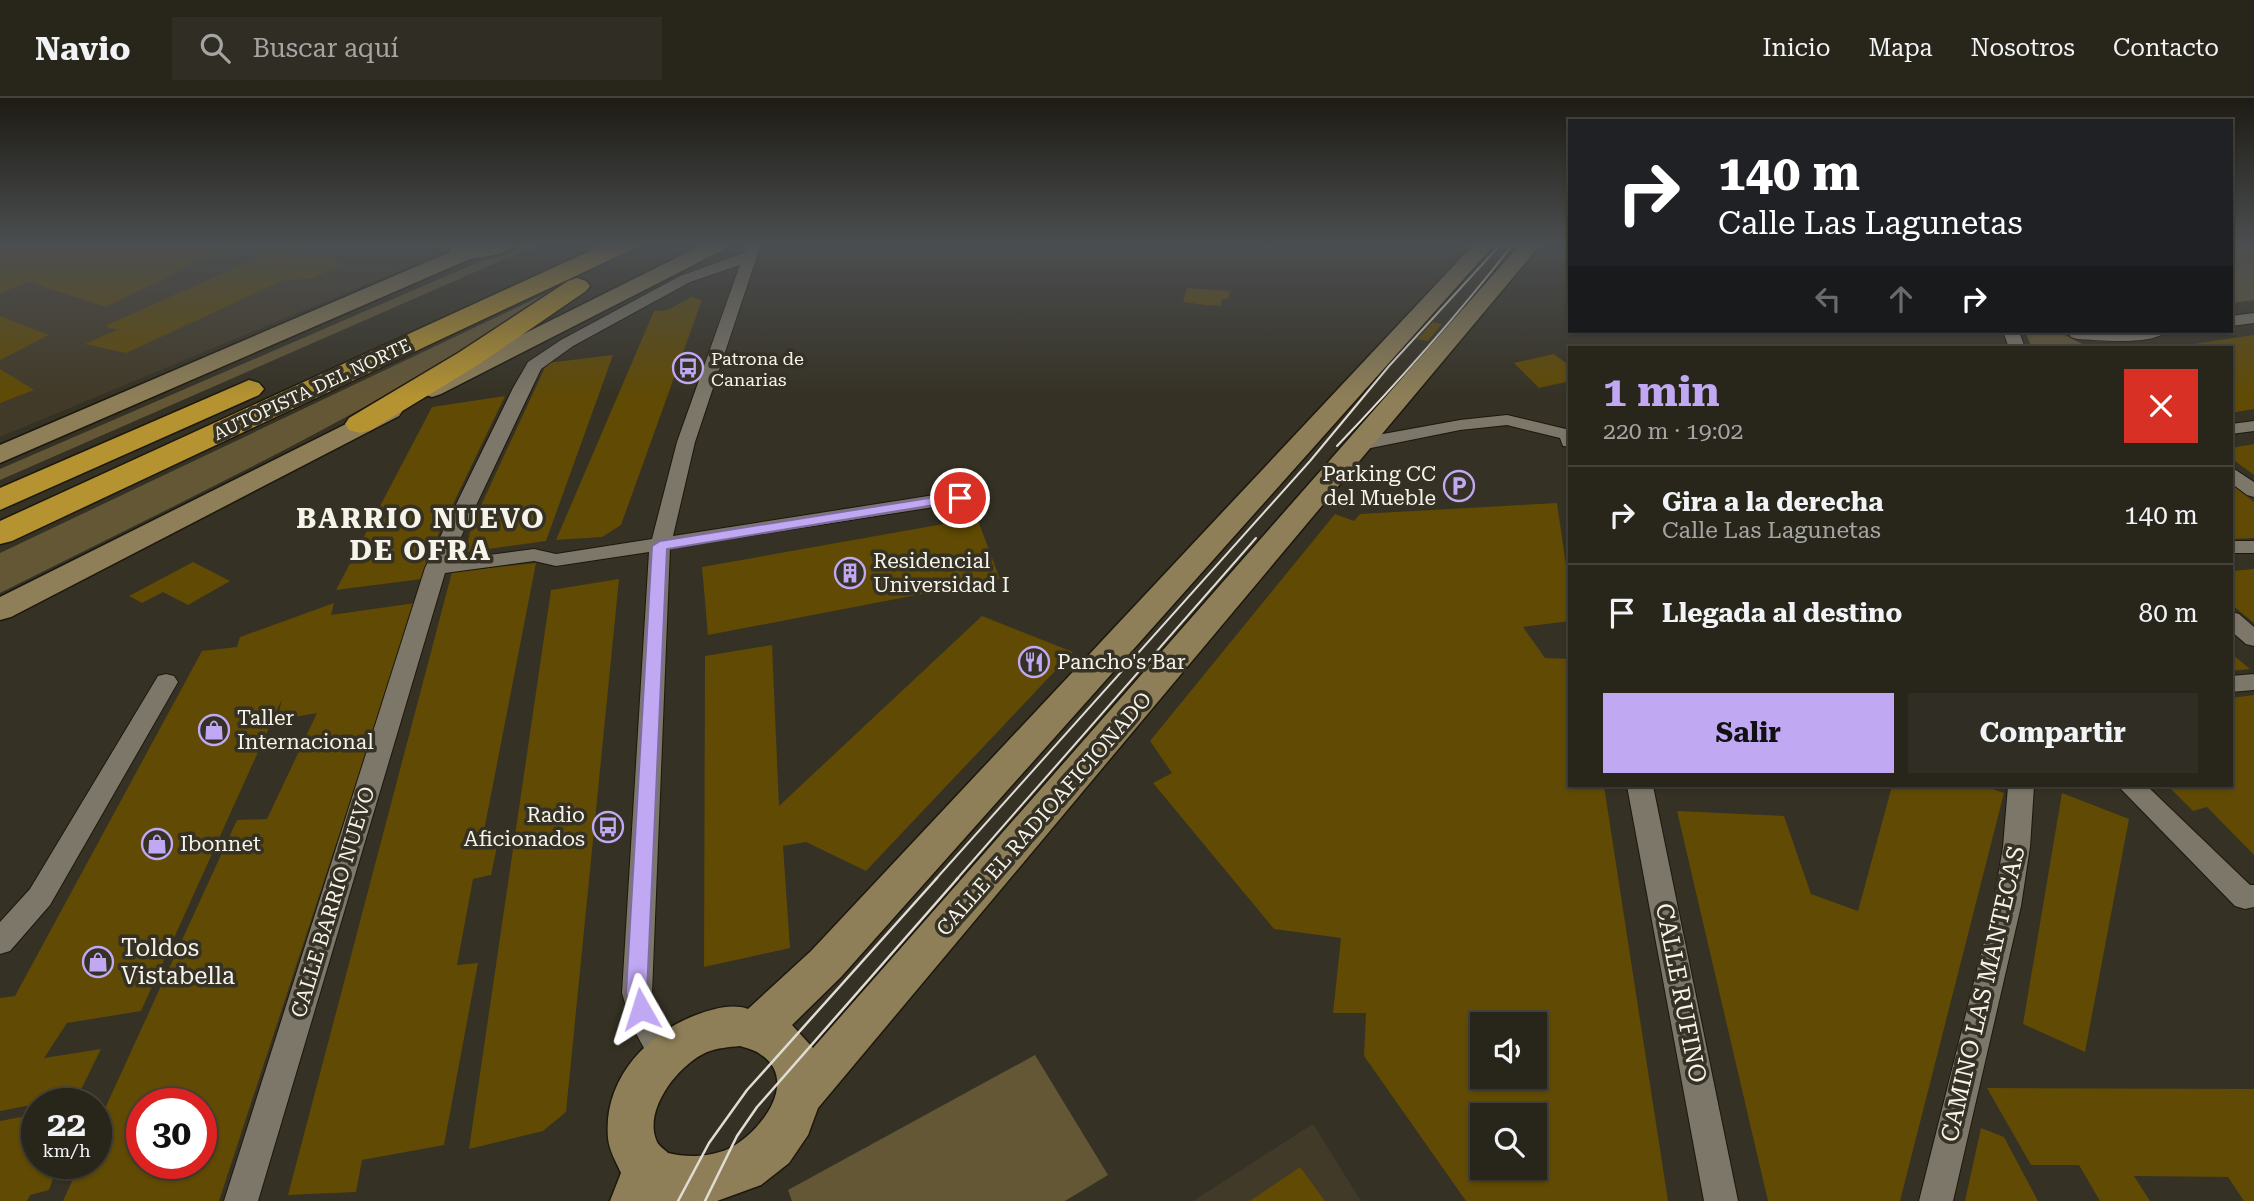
<!DOCTYPE html>
<html lang="es">
<head>
<meta charset="utf-8">
<style>
	:root { --surface:#28251b; --page:#302d24; --text:#f1f3f6; --muted:#a5a5a3; --line:#44423a; --accent:#c0a8f3 }
	body { margin:0; font-family:"Roboto Serif",serif; background:var(--page); color:var(--text); height:100vh; display:flex; flex-direction:column; font-size:26px; white-space:nowrap }
	* { box-sizing:border-box; margin:0 }
	p { font-size:23px; color:var(--muted) }
	.icon { flex:none; width:38px; height:38px; fill:none; stroke:currentColor; stroke-width:2; stroke-linecap:round; stroke-linejoin:round }
	.map { position:relative; flex:1; overflow:hidden }
	.panel { position:absolute; left:1568px; top:248px; width:665px; height:441px; display:flex; flex-direction:column; background:var(--surface); border-radius:0px; box-shadow:0 2px 5px #0004,0 0 0 2px var(--line) }
	.panel>* { flex:none }
	.guide { position:absolute; left:1568px; top:21px; width:665px; height:214px; border-radius:0px; box-shadow:0 2px 5px #0004,0 0 0 2px var(--line); background:#202124; color:#fff; overflow:hidden }
	.buttons { position:absolute; left:1470px; top:914px; display:grid; gap:14px }
	.buttons a { display:grid; place-items:center; width:77px; height:77px; border-radius:0px; background:var(--surface); box-shadow:0 2px 5px #0004,0 0 0 2px var(--line); font-size:35px }
	.speed { position:absolute; left:21px; top:990px; display:flex; gap:14px; font-size:35px; font-weight:700; text-align:center }
	.speed>* { display:grid; place-content:center; width:91px; height:91px; border-radius:50%; background:var(--surface); box-shadow:0 2px 5px #0004,0 0 0 2px var(--line); line-height:1 }
	.speed small { font-size:18px; font-weight:400 }
	.speed .limit { border:10px solid #d22; background:#fff; color:#111 }
	.pin { position:absolute; display:grid; place-items:center; width:60px; height:60px; color:#fff; margin:-30px; border:4px solid #fff; border-radius:50%; box-shadow:0 2px 7px #0007 }
	.me { position:absolute; width:77px; margin:-38px; rotate:354deg; stroke-linejoin:round; filter:drop-shadow(0 0 5px #0008) }
	.turn { display:flex; align-items:center; gap:24px; height:147px; padding:0 35px; font-size:32px }
	.turn .icon { width:91px; height:91px; stroke-width:2.5 }
	.turn b { display:block; font-size:49px; line-height:60px }
	.lanes { display:flex; align-items:center; height:66px; padding:0 35px; background:#0003; justify-content:center; gap:35px; direction:ltr }
	.lanes .off { opacity:.35 }
	.round { display:grid; place-items:center; flex:none; width:74px; height:74px; border-radius:0px; background:var(--page) }
	.overview { display:flex; align-items:center; justify-content:space-between; height:119px; padding:0 35px }
	h1 { font-size:42px; font-weight:700; line-height:52px; color:var(--accent) }
	.action { display:flex; gap:14px; margin-top:auto; padding:14px 35px }
	.action a { flex:1; height:80px; border-radius:0px; background:var(--accent); color:#111; font-size:28px; font-weight:700; line-height:80px; text-align:center }
	.action a+a { background:var(--page); color:var(--text) }
	ul { padding:0; list-style:none }
	li { display:flex; align-items:center; gap:21px; height:98px; padding:0 35px; border-top:2px solid var(--line) }
	li div { flex:1 }
	li b { display:block; font-size:26px }
	li em { font-style:normal }
	header { display:flex; align-items:center; gap:42px; box-sizing:border-box; height:98px; padding:0 35px; background:var(--surface); border-bottom:2px solid var(--line) }
	header strong { font-size:33px }
	nav { display:flex; gap:38px; margin-inline-start:auto; font-size:24px }
	.search { width:490px; height:63px; background:var(--page); display:flex; align-items:center; gap:18px; box-sizing:border-box; padding:0 24px; border-radius:0px; color:var(--muted); font-size:26px }
	.map>svg:first-child { display:block }
	.built { fill:#423a28 }
	.green { fill:#645736 }
	.building { fill:#604a04; fill-rule:evenodd }
	.lines { fill:none; stroke-linecap:round; stroke-linejoin:round }
	.street-casing { stroke:#1d180d; stroke-width:2 }
	.secondary-casing { stroke:#1d180d; stroke-width:3 }
	.highway-casing { stroke:#1d180d; stroke-width:3 }
	.street { fill:#7d7769; fill-rule:evenodd }
	.secondary { fill:#8e7f58; fill-rule:evenodd }
	.highway { fill:#b59331; fill-rule:evenodd }
	.tram-far1 { stroke:#e1ddd5; stroke-width:2 }
	.tram { stroke:#e1ddd5; stroke-width:2.5 }
	.route { fill:#c0a8f3; stroke:#7d6d9e; stroke-width:2 }
	.labels { text-anchor:middle; dominant-baseline:central; stroke-width:7; stroke-linejoin:round; paint-order:stroke }
	.far-poi-label { font-size:18px; fill:#f6f3eb; stroke:#353124; text-anchor:start }
	.far-street-label { font-size:18px; fill:#f6f3eb; stroke:#353124 }
	.poi-label { font-size:21px; fill:#f6f3eb; stroke:#353124; text-anchor:start }
	.street-label { font-size:21px; fill:#f6f3eb; stroke:#353124 }
	.near-poi-label { font-size:24px; fill:#f6f3eb; stroke:#353124; text-anchor:start }
	.near-street-label { font-size:24px; fill:#f6f3eb; stroke:#353124 }
	.district-label { font-size:28px; font-weight:bold; letter-spacing:2px; fill:#f6f3eb; stroke:#353124 }
</style>
</head>
<body>
<header>
<strong>Navio</strong>
<div class="search"><svg class="icon" aria-label="search" viewBox="0 0 24 24"><circle cx="10" cy="10" r="6"/><path d="M15 15l6 6"/></svg>Buscar aquí</div>
<nav><a>Inicio</a><a>Mapa</a><a>Nosotros</a><a>Contacto</a></nav>
</header>
<div class="map">
<svg width="2254" height="1103" viewBox="0 0 2254 1103">
	<rect width="100%" height="100%" fill="#353124"/>
	<path class="built" d="M0 146H463L0 339Z
		M1313 1026 1361 1103H1193Z"/>
	<path class="green" d="M525 146H539L0 382V371L481 163 507 157Z
		M2231 146H2254V202L2231 205Z
		M560 189C384 310 190 399 0 495V455Z
		M2025 233H2057L2090 250H2032Z
		M1035 957 1108 1077 1065 1103H792L788 1092Z"/>
	<path class="building" d="M16 146H231L233 147 106 209 28 184 0 196V151Z
		M272 153 301 159 332 157 339 168 310 181 284 182 126 255 85 246 117 232 105 228Z
		M1187 190 1230 193 1228 201H1222L1221 208 1205 207 1183 204Z
		M691 199 702 202 621 427 602 439 556 442 654 213 668 212Z
		M0 218 49 237 0 262Z
		M1433 224 1442 226 1428 243 1417 241Z
		M2254 237V311L2231 315V250H2166Z
		M1554 256 1570 268V283L1539 290 1514 265Z
		M613 257 546 443 466 454 471 429 547 265Z
		M0 271 34 292 0 305Z
		M505 298 429 456 422 481 336 492 432 309Z
		M2254 346V377L2231 360V350Z
		M2231 385 2254 404V440L2231 441Z
		M1557 405 1570 495V523L1523 529 1545 560 1570 561V688H1604L1668 1103H1466L1364 958 1366 915H1333L1341 840 1274 831 1153 685 1172 675 1150 643 1335 416 1354 423 1360 416ZM1482 926H1535V978H1482ZM1482 1017H1535V1069H1482Z
		M977 420 1000 481 708 537 702 469Z
		M193 464 230 483 188 507 163 494 142 505 129 498Z
		M536 465 483 738 499 739 491 777 473 781 457 867 478 865 444 1047 362 1062 356 1094 288 1097 452 474Z
		M2254 471V525L2231 506V473Z
		M619 481 566 1014 543 1033 469 1051 551 492Z
		M334 505 331 517 415 505 219 1103H63L80 1066H96V1030L237 722 267 721 317 615 277 622 282 601 141 913 67 925 44 960 101 951 78 998 0 1013V900L15 898 202 553 237 549 240 539ZM142 1006H201V1066H142Z
		M982 518 1073 554 866 773 806 744 783 748 790 850 704 869 705 558 772 547 779 708Z
		M2231 555 2250 571 2231 573Z
		M2254 597V757L2207 709 2193 713 2168 688H2231V600Z
		M1892 688H1985L2004 695 1900 1103H1768L1677 713 1784 718 1811 796 1858 813Z
		M2062 695 2129 721 2085 954 2023 926Z
		M1987 990 2254 991V1103H2244L2228 1079 2134 1078 2150 1103H2100L2079 1067H2031Z
		M37 1016V1066H58L49 1092 30 1097 27 1103H0V1023Z
		M1981 1030 2004 1039 2038 1103H1965Z
		M1300 1069 1325 1103H1250Z"/>
	<g class="lines">
		<g class="street-casing">
			<path id="street" d="M748 146H758L760 149 695 344 673 438 960 393 970 399 960 405 670 450 652 895 660 922 680 957 675 967 664 971 653 967 631 926 622 895 649 454 556 468 534 463 445 475 258 1103H224L425 470 513 290 528 264 561 242 680 178 744 155ZM740 167 677 344 652 441 556 456 534 451 450 462 541 271 573 248 690 184Z
				M2254 215V225L2231 228V218Z
				M2003 233H2019L2025 250H2009Z
				M2071 233H2167C2152 248 2098 242 2077 241L2071 239 2069 236Z
				M1507 317 1570 332V349L1563 348 1560 340 1507 327 1460 332 1361 352 1352 346 1361 340 1460 322Z
				M2254 323V333L2231 336V326Z
				M2231 369 2254 384V399L2247 397 2231 385Z
				M2231 443H2254V455H2231Z
				M2231 514 2239 516 2254 529V548L2246 546 2231 533Z
				M166 576 174 578 178 584 50 807 10 853 0 856V824L30 791 158 578Z
				M2254 576V592L2231 594V578Z
				M1627 688H1653L1738 1103H1704Z
				M2008 688H2034L2030 749 2021 808 1953 1103H1919L1993 808 2003 749Z
				M2118 688H2147L2250 787H2254V809L2245 811 2235 808Z"/>
		</g>
		<g class="secondary-casing">
			<path id="secondary" d="M449 146H469V148C484 150 499 145 514 146L501 156 470 161 0 365V347L450 154Z
				M704 146H730L727 150 441 296 432 299 423 296 419 291 423 286Z
				M1474 146H1495L841 879 792 927 813 950 1520 146H1541L818 1010 808 1037 789 1065 761 1087 717 1103H610L621 1075C616 1064 609 1052 608 1040 603 982 646 936 696 917 712 911 732 905 748 911L811 853ZM740 948C746 950 755 952 760 956 802 983 758 1037 728 1051 710 1059 687 1060 668 1055 665 1052 659 1048 657 1044 642 1012 679 966 707 954 717 950 729 949 740 948Z
				M390 304 399 306 403 312 399 318 11 519 0 522V499Z"/>
		</g>
		<g class="highway-casing">
			<path id="highway" d="M605 146H636L633 151 12 443 0 446V423Z
				M577 180 586 183 590 188 586 193 478 267 371 332 360 335 349 332 345 326 349 320 458 255 568 183Z
				M249 282 259 285 264 291 259 297 0 412V390Z"/>
		</g>
		<use href="#street" class="street"/>
		<use href="#secondary" class="secondary"/>
		<use href="#highway" class="highway"/>
		<path class="tram-far1" d="M1337 348C1399 283 1458 217 1513 146
			M935 782 1310 363 1389 268 1501 146
			M956 782 1256 440"/>
		<path class="tram" d="M678 1103 709 1045 747 992 937 780
			M705 1103 737 1038 757 1009 958 780"/>
	</g>
	<linearGradient id="sky" x2="0" y2="1"><stop stop-color="#1d1b14"/><stop offset="0.49" stop-color="#4b4e50"/><stop offset="1" stop-color="#4b4e50" stop-opacity="0"/></linearGradient>
	<rect width="2254" height="300" fill="url(#sky)"/>
	<path class="route" d="M960 395 965 397V402L667 451 647 895 652 911 648 918 641 920 634 918 626 895 652 448 660 443Z"/>
	<defs>
		<g id="bus-ring" transform="scale(1.575)"><circle r="9.5" fill="#353124" stroke="#c0a8f3" stroke-width="1.5"/><path d="M-5-6H5V4H4V6H2V4H-2V6H-4V4H-5ZM-3.5-4V0h7V-4ZM-3.5 1.2v1.5H-2V1.2ZM2 1.2v1.5H3.5V1.2Z" fill="#c0a8f3"/></g>
		<g id="parking-ring" transform="scale(1.575)"><circle r="9.5" fill="#353124" stroke="#c0a8f3" stroke-width="1.5"/><path d="M-3.5-5.5H1a3.5 3.5 0 0 1 0 7H-1V5.5H-3.5ZM-1-3.4V-.6H.8a1.4 1.4 0 0 0 0-2.8Z" fill="#c0a8f3"/></g>
		<g id="building-ring" transform="scale(1.575)"><circle r="9.5" fill="#353124" stroke="#c0a8f3" stroke-width="1.5"/><path d="M-4-6H4V6H1V3H-1V6H-4ZM-2.5-4.3h1.7v1.8h-1.7ZM.8-4.3h1.7v1.8H.8ZM-2.5-1h1.7V.8h-1.7ZM.8-1h1.7V.8H.8Z" fill="#c0a8f3"/></g>
		<g id="restaurant-ring" transform="scale(1.575)"><circle r="9.5" fill="#353124" stroke="#c0a8f3" stroke-width="1.5"/><path d="M-5-6h1v4h1v-4h1v4h1v-4h1v5L-1.5 .5V6h-2V.5L-5-1ZM5-6V6H3V1.5H1.5Q1.5-4 5-6Z" fill="#c0a8f3"/></g>
		<g id="shop-ring" transform="scale(1.575)"><circle r="9.5" fill="#353124" stroke="#c0a8f3" stroke-width="1.5"/><path d="M-5-2.5h2.3a2.7 3.5 0 0 1 5.4 0H5L5.5 6h-11ZM-1.5-2.5h3a1.5 2.3 0 0 0-3 0Z" fill="#c0a8f3"/></g>
	</defs>
	<g fill-rule="evenodd">
		<use href="#bus-ring" x="688" y="270"/>
		<use href="#parking-ring" x="1459" y="388"/>
		<use href="#building-ring" x="850" y="475"/>
		<use href="#restaurant-ring" x="1034" y="564"/>
		<use href="#shop-ring" x="214" y="632"/>
		<use href="#bus-ring" x="608" y="729"/>
		<use href="#shop-ring" x="157" y="746"/>
		<use href="#shop-ring" x="98" y="864"/>
	</g>
	<g class="labels">
		<g class="far-poi-label">
			<text x="711" y="260">Patrona de<tspan x="711" dy="21">Canarias</tspan></text>
		</g>
		<g class="far-street-label">
			<text transform="translate(312 291) rotate(-25)">AUTOPISTA DEL NORTE</text>
		</g>
		<g class="poi-label">
			<text x="1436" y="376" text-anchor="end">Parking CC<tspan x="1436" dy="24">del Mueble</tspan></text>
			<text x="873" y="463">Residencial<tspan x="873" dy="24">Universidad I</tspan></text>
			<text x="1057" y="564">Pancho's Bar</text>
			<text x="237" y="620">Taller<tspan x="237" dy="24">Internacional</tspan></text>
			<text x="585" y="717" text-anchor="end">Radio<tspan x="585" dy="24">Aficionados</tspan></text>
			<text x="180" y="746">Ibonnet</text>
		</g>
		<g class="street-label">
			<text transform="translate(1044 716) rotate(-49)">CALLE EL RADIOAFICIONADO</text>
			<text transform="translate(333 804) rotate(-73)">CALLE BARRIO NUEVO</text>
		</g>
		<g class="near-poi-label">
			<text x="121" y="850">Toldos<tspan x="121" dy="28">Vistabella</tspan></text>
		</g>
		<g class="near-street-label">
			<text transform="translate(1681 895) rotate(79)">CALLE RUFINO</text>
			<text transform="translate(1983 896) rotate(-77)">CAMINO LAS MANTECAS</text>
		</g>
		<g class="district-label">
			<text x="421" y="420">BARRIO NUEVO<tspan x="421" dy="32">DE OFRA</tspan></text>
		</g>
	</g>
</svg>
<div class="buttons">
<a><svg class="icon" aria-label="sound" viewBox="0 0 24 24"><path d="M4 9h4l5-4v14l-5-4H4zM17 9q2 3 0 6"/></svg></a>
<a><svg class="icon" aria-label="search" viewBox="0 0 24 24"><circle cx="10" cy="10" r="6"/><path d="M15 15l6 6"/></svg></a>
</div>
<div class="speed"><div>22<small>km/h</small></div><div class="limit">30</div></div>
<div class="pin" style="left:960px;top:400px;background:#d93025"><svg class="icon" aria-label="arrive" viewBox="0 0 24 24"><path d="M6 21V4h12l-3 4 3 4H6"/></svg></div>
<svg class="me" style="left:641px;top:911px" viewBox="-20 -20 40 40"><path d="M0-17L14 15 0 8-14 15z" fill="#c0a8f3" stroke="#fff" stroke-width="4"/></svg>
<div class="guide">
<div class="turn"><svg class="icon" aria-label="right" viewBox="0 0 24 24"><path d="M7 20v-9h11M14 6l5 5-5 5"/></svg><div><b>140 m</b>Calle Las Lagunetas</div></div>
<div class="lanes"><svg class="icon off" aria-label="left" viewBox="0 0 24 24"><path d="M17 20v-9H6M10 6l-5 5 5 5"/></svg><svg class="icon off" aria-label="ahead" viewBox="0 0 24 24"><path d="M12 20V5M6 11l6-6 6 6"/></svg><svg class="icon" aria-label="right" viewBox="0 0 24 24"><path d="M7 20v-9h11M14 6l5 5-5 5"/></svg></div>
</div>
<section class="panel">
<div class="overview"><div><h1>1 min</h1><p>220 m · 19:02</p></div><a class="round" style="background:#d93025;color:#fff"><svg class="icon" aria-label="close" viewBox="0 0 24 24"><path d="M6 6l12 12M18 6L6 18"/></svg></a></div>
<ul>
<li><svg class="icon" aria-label="right" viewBox="0 0 24 24"><path d="M7 20v-9h11M14 6l5 5-5 5"/></svg><div><b>Gira a la derecha</b><p>Calle Las Lagunetas</p></div><em>140 m</em></li>
<li><svg class="icon" aria-label="arrive" viewBox="0 0 24 24"><path d="M6 21V4h12l-3 4 3 4H6"/></svg><div><b>Llegada al destino</b></div><em>80 m</em></li>
</ul>
<div class="action"><a>Salir</a><a>Compartir</a></div>
</section>
</div>
</body>
</html>
